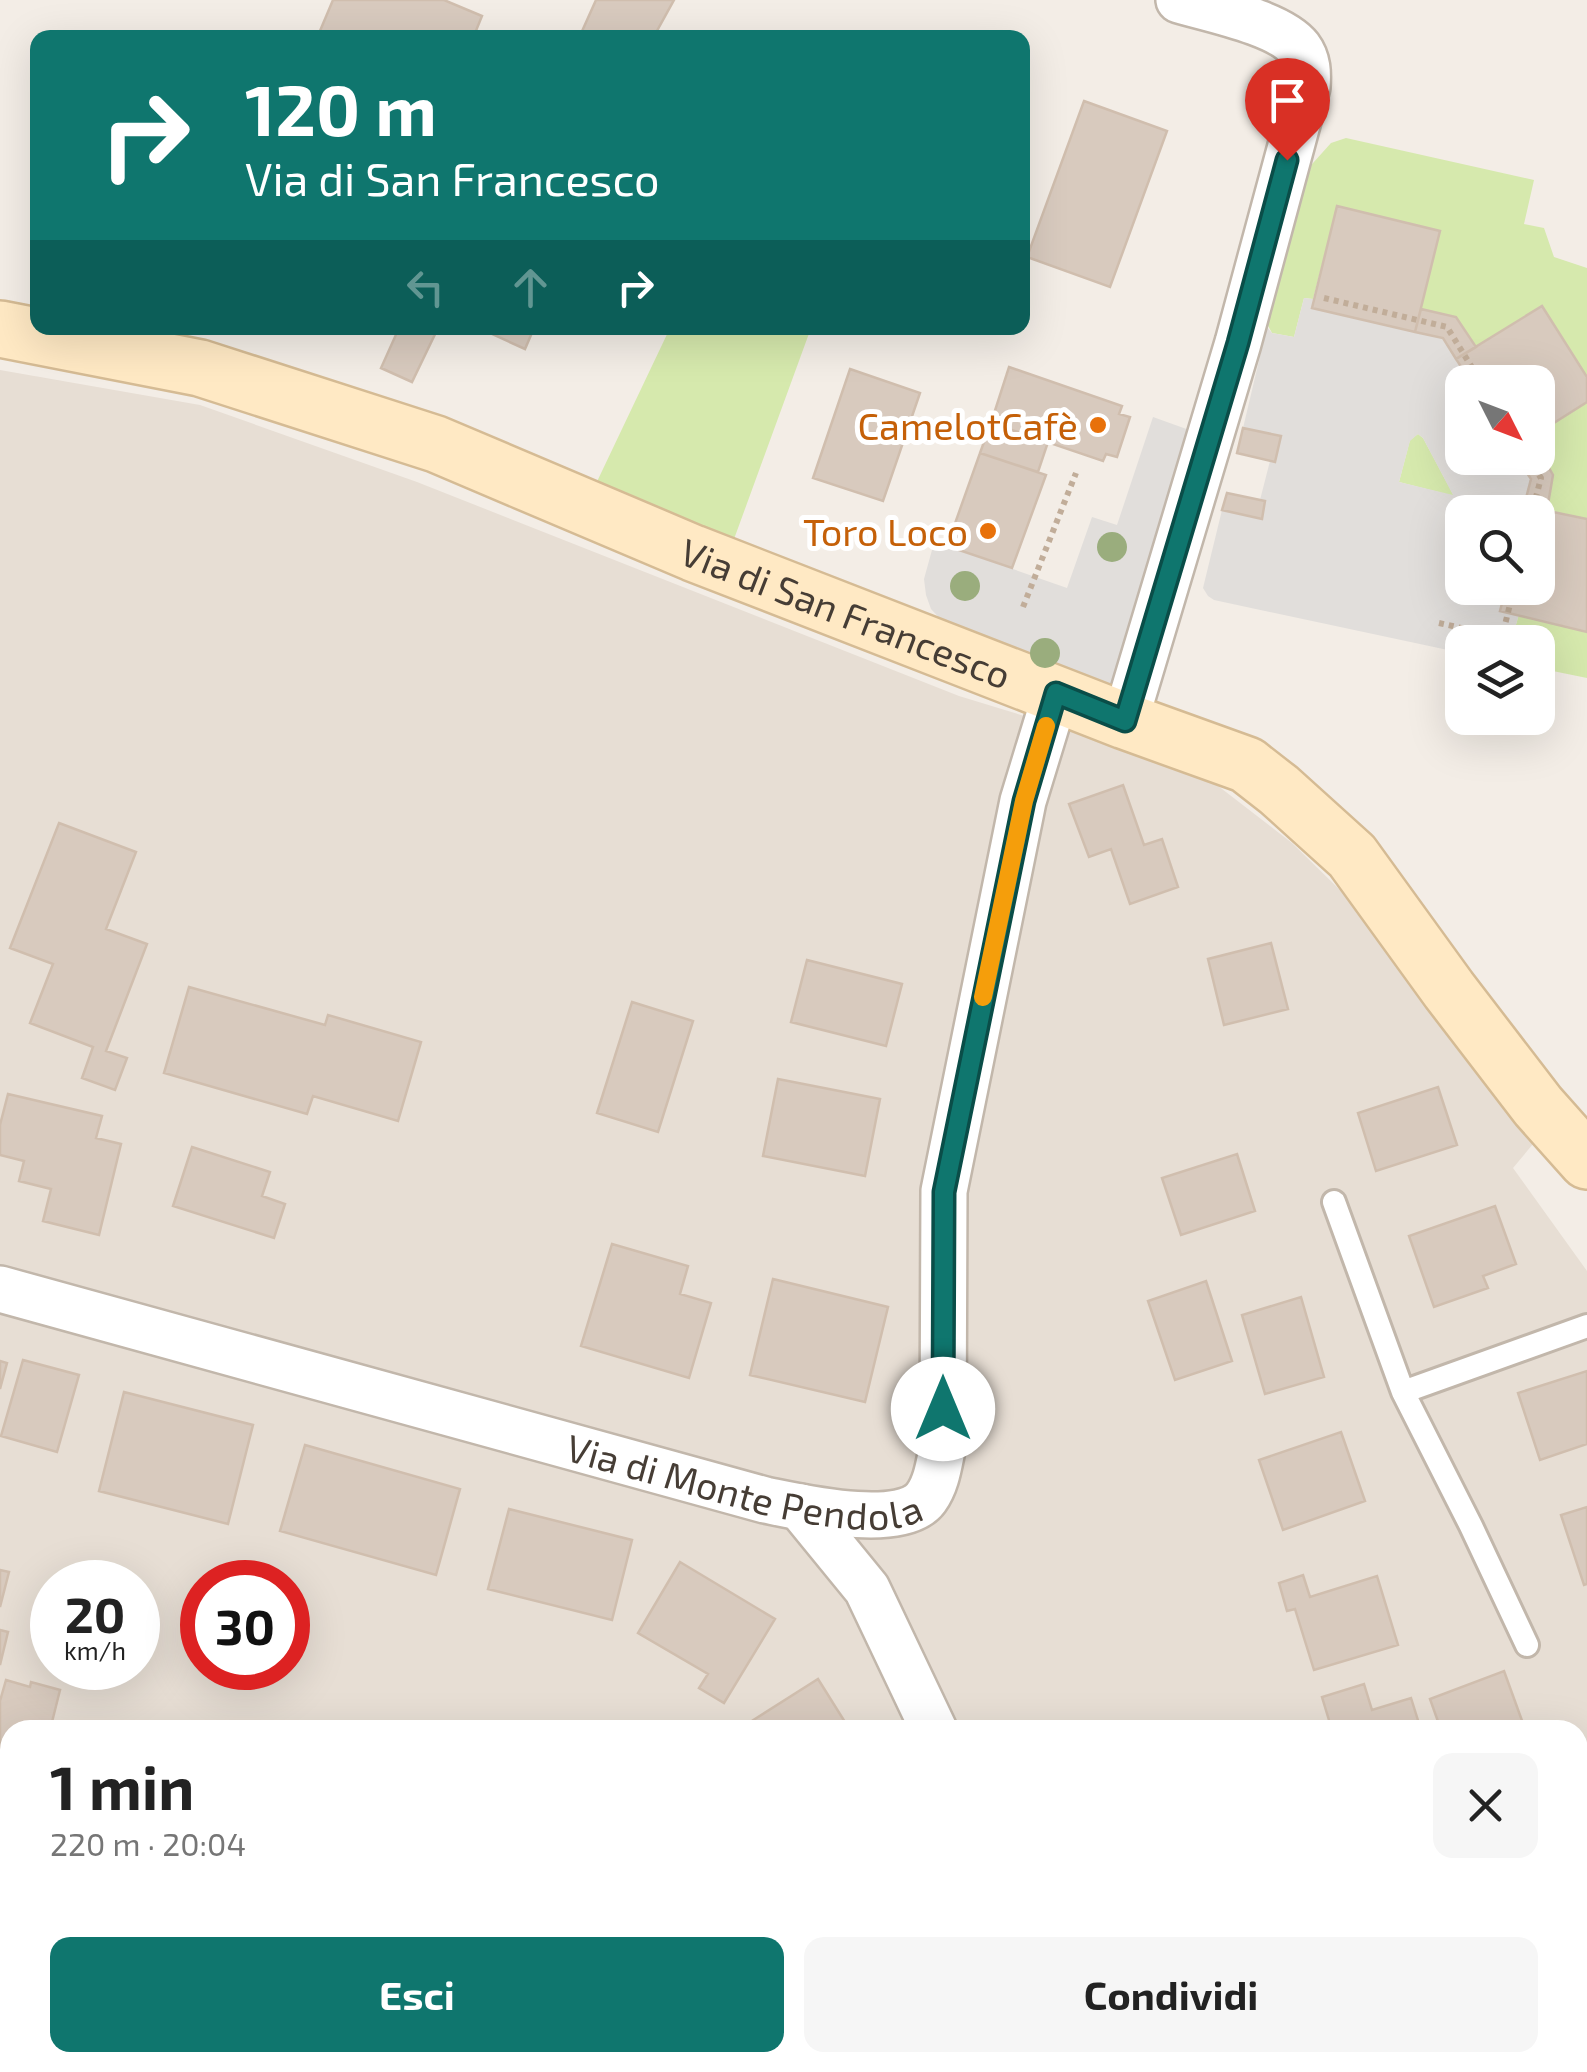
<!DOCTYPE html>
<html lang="it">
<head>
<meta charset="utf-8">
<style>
	:root { --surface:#fff; --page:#f6f6f6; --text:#222; --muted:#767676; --accent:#0f766e }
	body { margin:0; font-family:"Exo 2",sans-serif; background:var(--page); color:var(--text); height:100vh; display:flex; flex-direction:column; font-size:38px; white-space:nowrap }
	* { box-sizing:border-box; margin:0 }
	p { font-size:32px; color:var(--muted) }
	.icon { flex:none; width:55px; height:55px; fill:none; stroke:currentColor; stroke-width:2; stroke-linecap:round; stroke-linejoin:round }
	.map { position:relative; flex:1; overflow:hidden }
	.drawer { position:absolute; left:0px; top:1720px; width:1588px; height:352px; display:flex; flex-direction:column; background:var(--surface); border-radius:30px 30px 0 0; box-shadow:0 10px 40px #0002 }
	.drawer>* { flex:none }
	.guide { position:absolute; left:30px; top:30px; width:1000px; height:305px; border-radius:20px; box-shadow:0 10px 40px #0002; background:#0f766e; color:#fff; overflow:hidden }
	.needle { width:65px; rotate:132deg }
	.tools { position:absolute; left:1445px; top:365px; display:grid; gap:20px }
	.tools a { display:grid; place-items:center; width:110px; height:110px; border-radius:20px; background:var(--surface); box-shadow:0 10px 40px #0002; font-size:50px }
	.speed { position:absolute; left:30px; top:1560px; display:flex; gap:20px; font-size:50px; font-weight:700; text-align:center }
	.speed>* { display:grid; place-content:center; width:130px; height:130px; border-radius:50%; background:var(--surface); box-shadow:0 10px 40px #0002; line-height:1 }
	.speed small { font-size:25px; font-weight:400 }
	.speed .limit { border:15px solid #d22; background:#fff; color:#111 }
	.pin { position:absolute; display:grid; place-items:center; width:85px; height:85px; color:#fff; margin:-102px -42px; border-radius:50% 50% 50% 0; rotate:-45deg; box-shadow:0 0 10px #0007 }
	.pin .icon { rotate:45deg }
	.me { position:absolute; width:110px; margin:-55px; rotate:0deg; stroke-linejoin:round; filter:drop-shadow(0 0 8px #0008) }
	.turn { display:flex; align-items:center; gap:35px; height:210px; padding:0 50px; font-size:45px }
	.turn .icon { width:130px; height:130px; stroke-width:2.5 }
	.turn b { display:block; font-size:70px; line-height:85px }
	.lanes { display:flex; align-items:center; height:95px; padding:0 50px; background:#0003; justify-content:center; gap:50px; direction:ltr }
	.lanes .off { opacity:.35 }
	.round { display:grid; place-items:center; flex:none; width:105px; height:105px; border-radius:20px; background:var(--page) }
	.head { display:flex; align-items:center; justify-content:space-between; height:170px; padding:0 50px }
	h1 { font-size:60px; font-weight:700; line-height:75px }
	.button { display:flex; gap:20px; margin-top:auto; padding:20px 50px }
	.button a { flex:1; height:115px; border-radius:20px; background:var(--accent); color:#fff; font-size:40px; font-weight:700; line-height:115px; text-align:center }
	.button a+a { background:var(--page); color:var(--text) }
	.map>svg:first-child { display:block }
	.residential { fill:#e7ded4; fill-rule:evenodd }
	.green { fill:#d6e9ad }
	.parking { fill:#e1dedb; fill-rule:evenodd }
	.building { fill:#d8cabe; stroke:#d0beae; stroke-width:2.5 }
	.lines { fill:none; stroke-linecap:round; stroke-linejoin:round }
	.lane-casing { stroke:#c2b7ab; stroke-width:28 }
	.street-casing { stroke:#c2b7ab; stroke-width:50 }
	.secondary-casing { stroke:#d5bb94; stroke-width:60 }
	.path { stroke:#c1ad99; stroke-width:6; stroke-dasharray:5 5; stroke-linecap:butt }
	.lane { stroke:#fff; stroke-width:22 }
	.street { stroke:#fff; stroke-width:45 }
	.secondary { stroke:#ffe9c4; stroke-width:55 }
	.tree { fill:#9aad7d }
	.route-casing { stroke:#0a4d48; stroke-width:25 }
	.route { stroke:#0f766e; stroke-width:18 }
	.slow { stroke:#f59e0b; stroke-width:18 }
	.food-dot { fill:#e8710a; stroke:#fff; stroke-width:4 }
	.labels { text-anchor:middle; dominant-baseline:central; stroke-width:10; stroke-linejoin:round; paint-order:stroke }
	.food-label { font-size:38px; fill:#c56008; stroke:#fff; text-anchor:end }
	.street-label { font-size:38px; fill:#463d35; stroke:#fff }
</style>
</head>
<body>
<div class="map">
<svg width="1587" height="2072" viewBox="0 0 1587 2072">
	<rect width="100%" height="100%" fill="#f3ede6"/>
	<path class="residential" d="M0 370 200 405 417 482 959 696 1149 754 1213 782 1292 843 1341 891 1463 1057 1533 1144 1513 1168 1587 1271V2072H0ZM52 1582H138V1668H52ZM202 1582H288V1668H202ZM10 1730H1578V2062H10Z"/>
	<path class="green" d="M1346 138 1534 180 1524 224 1544 228 1554 257 1587 268V377L1542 306 1476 347 1456 317 1421 309 1440 231 1337 206 1313 299 1304 298 1294 337 1272 333 1266 322 1304 173 1331 143Z
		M670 328H811L730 550 593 490Z
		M1587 402V519L1547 510 1553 475 1538 449V433Z
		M1418 434 1423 438 1454 496 1399 482 1410 440Z
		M1519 614 1587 632V678L1538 668V642H1511Z"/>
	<path class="parking" d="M1304 298 1313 299 1312 308 1443 338 1471 382H1462V458H1517L1531 479 1523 512H1462V588H1506L1500 610 1519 614 1511 642H1462V653L1214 600 1208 596 1203 588 1222 510 1262 518 1265 501 1260 500 1270 461H1276L1281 436 1243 428 1267 327 1272 333 1294 337ZM1418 434 1423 438 1453 495 1399 482 1410 441Z
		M1153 417 1192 431 1110 687 945 624 931 609 926 595 924 579 932 550 947 546 1067 588 1092 517 1117 525Z"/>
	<path class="building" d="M333 0H444L482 16 473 38H317Z
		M596 0H674L653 38H579Z
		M1084 101 1167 131 1110 287 1027 257Z
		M1337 206 1440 231 1415 332 1312 308Z
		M1542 306 1587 377V402L1538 433V382H1471L1456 359Z
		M1421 309 1456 317 1476 347 1456 359 1443 338 1415 332Z
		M399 328H438L412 382 381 368Z
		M495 328H534L525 349 492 334Z
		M1009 367 1122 406 1119 414 1130 417 1117 457 1106 454 1103 461 991 423Z
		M850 369 920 393 883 501 813 478Z
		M991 423 1048 442 1038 472 980 453Z
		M1243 428 1281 436 1275 462 1237 453Z
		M1538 449 1553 475 1547 510 1524 506 1531 479 1517 458H1538Z
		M980 453 1046 475 1012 568 947 546Z
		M1227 493 1265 501 1262 519 1222 510Z
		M1524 506 1587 519V632L1500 611 1506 588H1538V512H1523Z
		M1123 785 1144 845 1162 839 1178 887 1130 904 1111 849 1089 857 1069 804Z
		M59 823 136 852 106 929 147 944 106 1051 127 1058 115 1090 82 1078 93 1047 30 1023 53 964 10 948Z
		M1271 943 1288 1009 1224 1025 1208 959Z
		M807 960 902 984 886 1046 791 1022Z
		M189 987 325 1025 328 1015 421 1042 398 1121 313 1096 307 1114 164 1073Z
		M632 1002 693 1021 658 1132 597 1113Z
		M778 1079 880 1099 865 1176 763 1156Z
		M1438 1087 1457 1145 1376 1171 1358 1113Z
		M8 1094 102 1116 96 1138 121 1144 99 1235 43 1221 51 1189 19 1181 24 1161 0 1155V1125Z
		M192 1147 270 1172 262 1196 285 1204 274 1238 173 1206Z
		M1237 1154 1255 1211 1181 1235 1162 1178Z
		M1495 1206 1516 1264 1483 1276 1488 1288 1434 1307 1409 1236Z
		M612 1244 688 1266 680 1294 711 1303 689 1378 581 1346Z
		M773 1279 888 1307 865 1402 750 1375Z
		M1206 1281 1232 1361 1175 1380 1148 1301Z
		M1301 1297 1324 1377 1265 1394 1242 1315Z
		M23 1360 79 1375 57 1452 1 1436Z
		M0 1361 7 1363 0 1389Z
		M1587 1371V1444L1540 1460 1518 1393Z
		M124 1392 253 1425 228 1524 99 1491Z
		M1341 1432 1365 1501 1283 1530 1259 1460Z
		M305 1445 460 1489 436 1575 280 1531Z
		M1587 1507V1584L1584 1585 1561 1515Z
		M509 1509 632 1540 612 1620 488 1589Z
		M680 1562 775 1619 724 1703 699 1688 708 1674 638 1633Z
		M0 1570 9 1572 0 1607Z
		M1303 1575 1310 1597 1377 1576 1398 1645 1314 1670 1295 1609 1287 1611 1279 1583Z
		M0 1630 8 1632 0 1665Z
		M1504 1671 1525 1729 1441 1730 1430 1699Z
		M818 1679 850 1730H751L747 1724Z
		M6 1680 30 1687 31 1682 60 1690 50 1730H10V1757L0 1754V1701Z
		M1364 1684 1372 1710 1411 1698 1421 1730H1332L1322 1697Z
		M0 1780 10 1782V1842L0 1840Z
		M1586 1878 1587 1879V2023L1578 2021V1927Z
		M0 1960 10 1963V2062H74L72 2072H0Z
		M1026 2062H1064V2063L1029 2072Z"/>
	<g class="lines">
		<g class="lane-casing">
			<path id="lane" d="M1334 1202 1403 1392 1471 1526 1527 1645
				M1403 1392 1587 1326"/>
		</g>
		<g class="street-casing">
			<g id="street">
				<path d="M1125 721 1238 343 1307 87C1308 73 1308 60 1299 48 1280 23 1210 9 1179 0"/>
				<path id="s1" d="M0 1289 765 1500C800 1507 902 1531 926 1498 937 1483 939 1463 943 1445L944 1191 1023 801 1056 693"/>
				<path d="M800 1507 867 1589 934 1730"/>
				<path d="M1578 1832H1587"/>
				<path d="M1280 2072 1282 2062"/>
			</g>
		</g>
		<g class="secondary-casing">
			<g id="secondary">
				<path id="s2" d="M0 329 200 368 436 444 693 553 1125 721 1247 765 1279 790 1352 856 1449 990 1538 1106 1587 1161"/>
			</g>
		</g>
		<path class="path" d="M1324 298 1447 327 1481 382
			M1528 458 1541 478 1532 512
			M1023 607 1076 473
			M1439 623 1502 637 1514 588"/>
		<use href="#lane" class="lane"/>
		<use href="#street" class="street"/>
		<use href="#secondary" class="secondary"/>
	</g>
	<g class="tree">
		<circle cx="1112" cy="547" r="15"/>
		<circle cx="965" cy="586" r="15"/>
		<circle cx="1045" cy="653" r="15"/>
	</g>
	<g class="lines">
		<g class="route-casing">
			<path id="route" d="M943 1409 944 1192 1024 801 1056 693 1125 721 1238 343 1287 160"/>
		</g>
		<use href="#route" class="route"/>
		<path class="slow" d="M983 997 1024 801 1046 726"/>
	</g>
	<g class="food-dot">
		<circle cx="1098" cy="425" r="10"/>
		<circle cx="988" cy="531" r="10"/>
	</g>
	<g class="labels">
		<g class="food-label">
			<text x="1078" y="425">CamelotCafè</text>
			<text x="968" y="531">Toro Loco</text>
		</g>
		<g class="street-label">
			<text stroke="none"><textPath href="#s2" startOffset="895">Via di San Francesco</textPath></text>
			<text stroke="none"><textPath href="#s1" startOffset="770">Via di Monte Pendola</textPath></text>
		</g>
	</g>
</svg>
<div class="tools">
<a><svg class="needle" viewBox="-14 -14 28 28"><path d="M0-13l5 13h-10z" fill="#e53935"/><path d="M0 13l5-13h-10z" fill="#767676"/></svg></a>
<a><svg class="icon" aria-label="search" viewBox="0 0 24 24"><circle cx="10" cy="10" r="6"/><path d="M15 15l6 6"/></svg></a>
<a><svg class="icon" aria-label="layers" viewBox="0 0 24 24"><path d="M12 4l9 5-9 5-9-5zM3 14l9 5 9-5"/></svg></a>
</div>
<div class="speed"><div>20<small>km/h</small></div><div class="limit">30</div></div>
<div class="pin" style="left:1287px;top:160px;background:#d93025"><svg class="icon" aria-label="arrive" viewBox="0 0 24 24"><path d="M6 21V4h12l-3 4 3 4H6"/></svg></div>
<svg class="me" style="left:943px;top:1409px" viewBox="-20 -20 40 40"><circle r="19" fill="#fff"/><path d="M0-13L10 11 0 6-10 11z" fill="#0f766e"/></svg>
<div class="guide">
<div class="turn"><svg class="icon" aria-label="right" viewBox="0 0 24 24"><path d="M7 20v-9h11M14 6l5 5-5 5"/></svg><div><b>120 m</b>Via di San Francesco</div></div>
<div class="lanes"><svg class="icon off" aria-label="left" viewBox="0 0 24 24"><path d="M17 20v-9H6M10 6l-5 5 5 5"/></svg><svg class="icon off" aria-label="ahead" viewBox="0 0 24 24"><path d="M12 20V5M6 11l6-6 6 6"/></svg><svg class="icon" aria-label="right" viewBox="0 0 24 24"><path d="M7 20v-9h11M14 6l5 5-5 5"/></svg></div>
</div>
<section class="drawer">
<div class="head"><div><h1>1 min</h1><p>220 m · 20:04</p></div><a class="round"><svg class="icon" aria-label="close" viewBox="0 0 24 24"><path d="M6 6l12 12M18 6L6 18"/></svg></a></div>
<div class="button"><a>Esci</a><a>Condividi</a></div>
</section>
</div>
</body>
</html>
